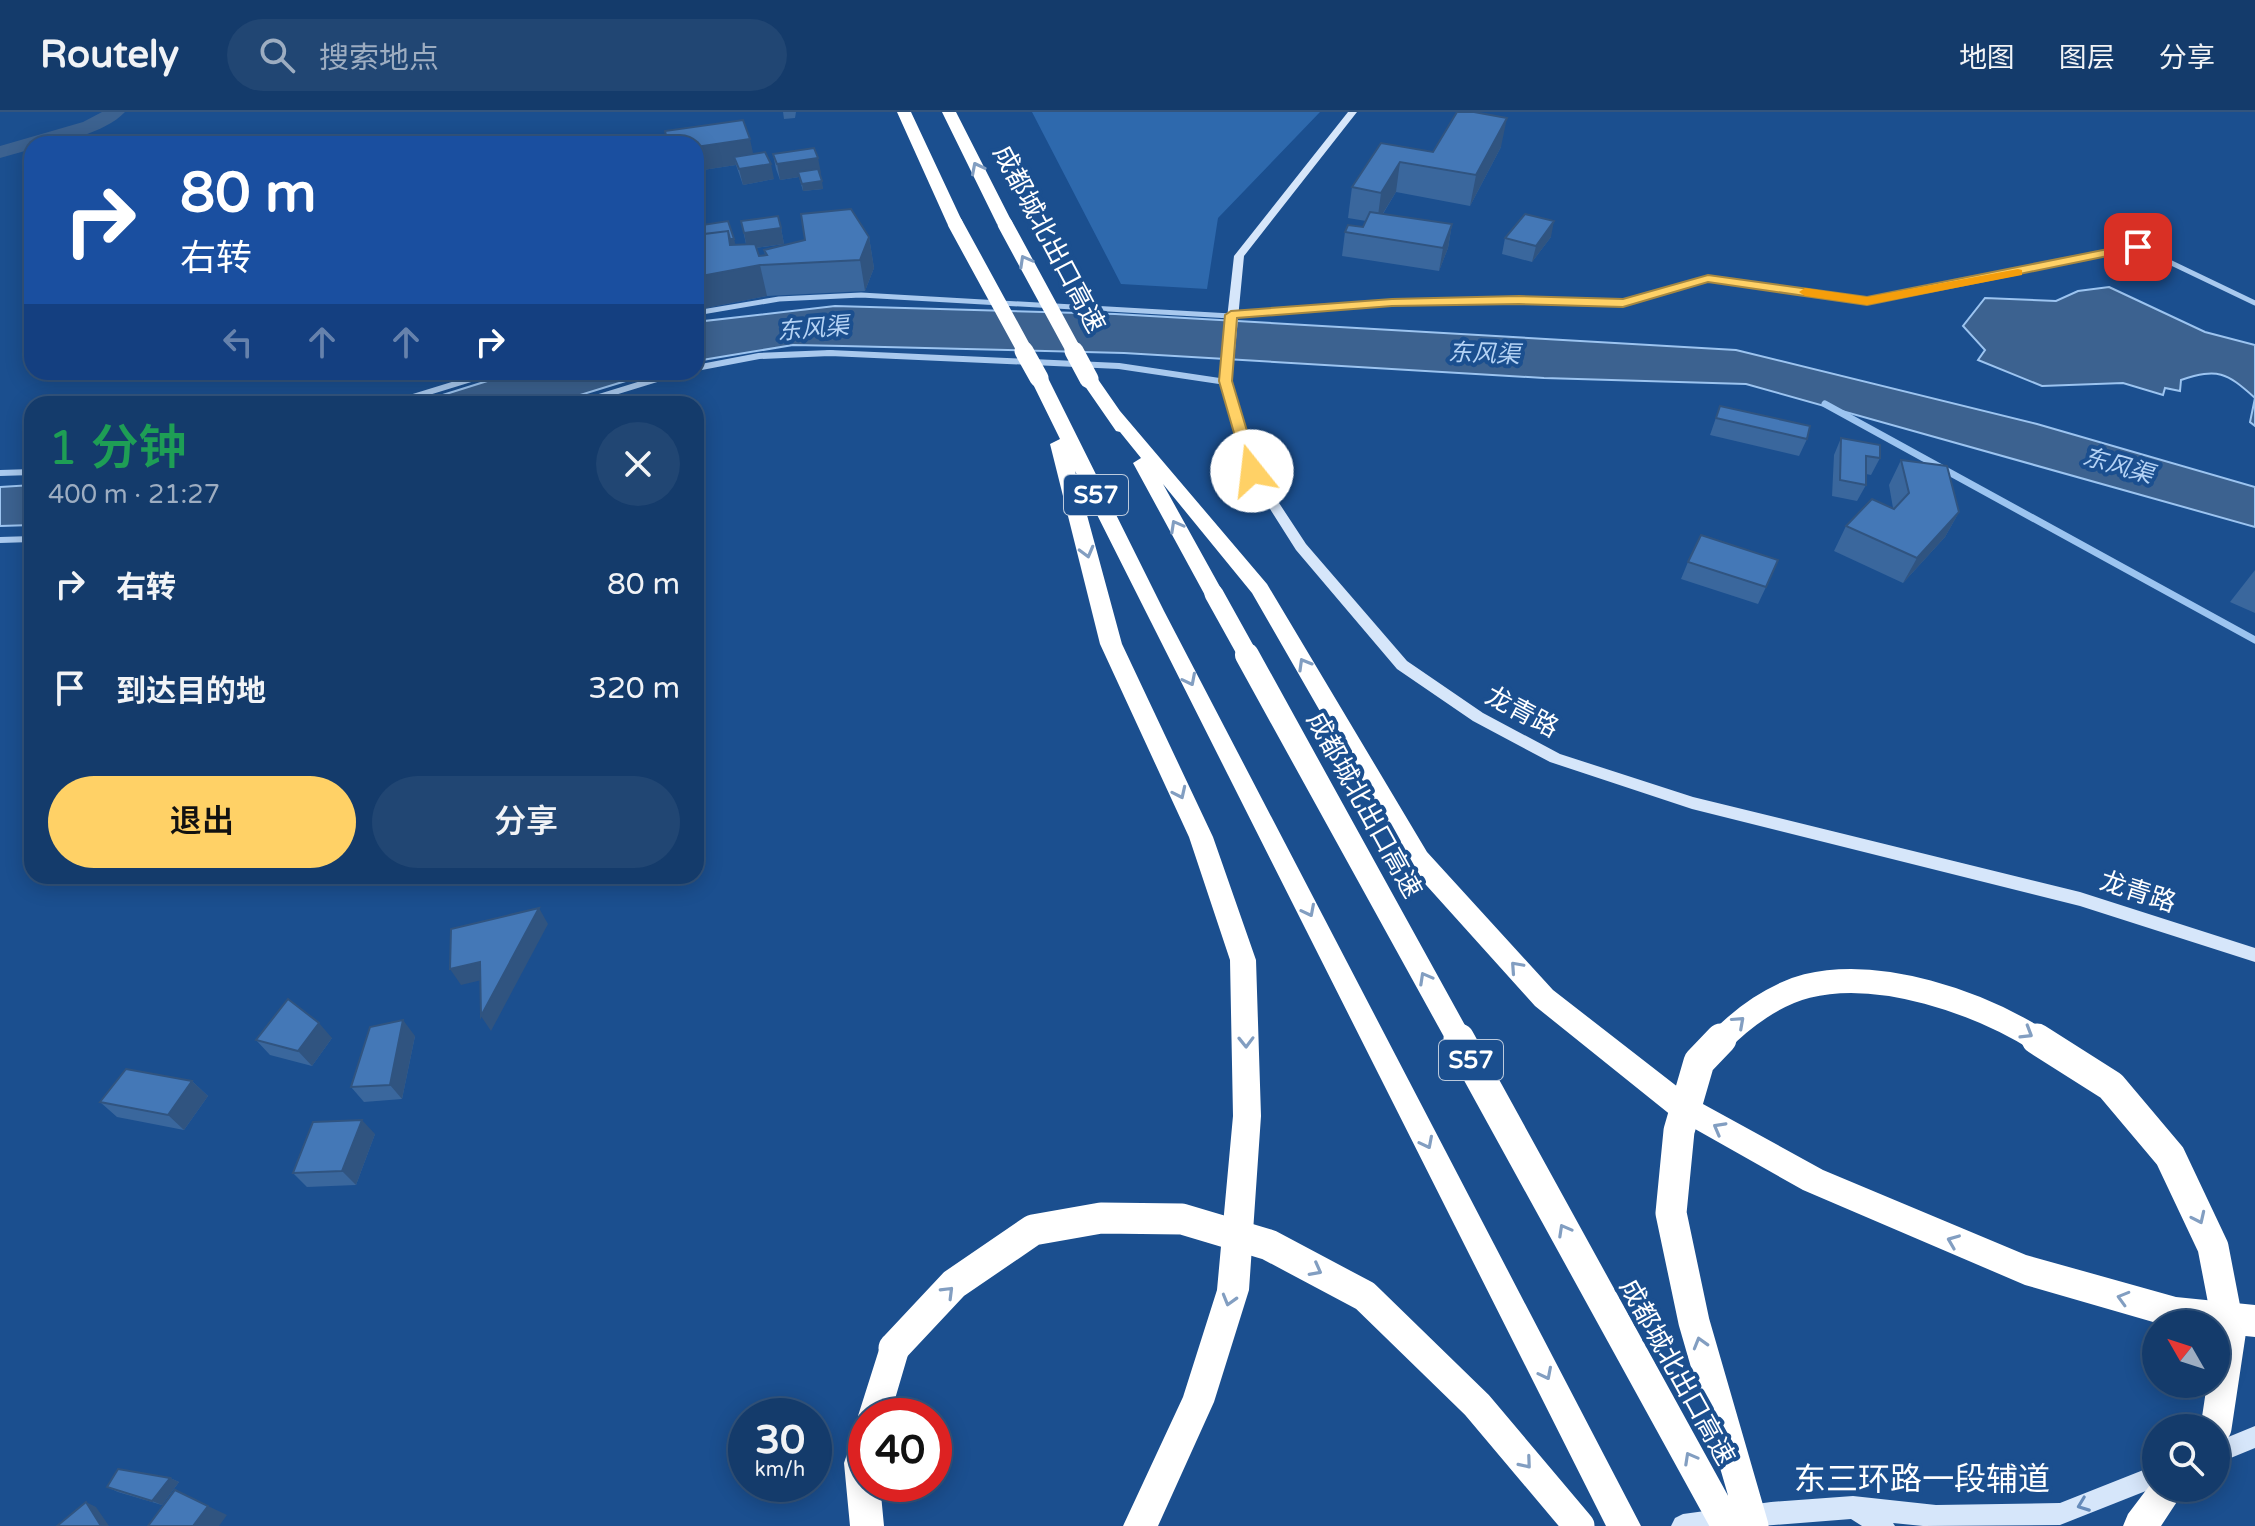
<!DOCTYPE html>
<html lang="zh">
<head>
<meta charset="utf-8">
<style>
	:root { --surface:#143b6b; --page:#214673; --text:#f1f3f6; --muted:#9dadc1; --line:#33557e; --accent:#ffd166 }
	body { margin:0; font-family:"Varela Round","Noto Sans SC",sans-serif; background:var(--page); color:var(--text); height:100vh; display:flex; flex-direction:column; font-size:30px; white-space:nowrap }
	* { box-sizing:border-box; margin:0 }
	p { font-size:26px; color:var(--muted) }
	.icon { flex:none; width:44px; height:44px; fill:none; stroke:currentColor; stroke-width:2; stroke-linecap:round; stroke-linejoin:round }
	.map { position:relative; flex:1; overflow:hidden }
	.drawer { position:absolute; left:24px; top:284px; width:680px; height:488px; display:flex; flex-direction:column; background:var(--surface); border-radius:24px; box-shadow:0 4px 20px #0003,0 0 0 2px var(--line) }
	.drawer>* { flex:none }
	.guide { position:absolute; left:24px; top:24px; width:680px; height:244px; border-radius:24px; box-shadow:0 4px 20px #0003,0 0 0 2px var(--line); background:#1a4fa0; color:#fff; overflow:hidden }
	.needle { width:52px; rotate:309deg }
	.controls { position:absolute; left:2142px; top:1198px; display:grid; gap:16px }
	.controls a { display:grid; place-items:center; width:88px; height:88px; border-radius:50%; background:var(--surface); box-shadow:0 4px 20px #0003,0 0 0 2px var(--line); font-size:40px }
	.speed { position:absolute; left:728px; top:1286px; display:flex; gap:16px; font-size:40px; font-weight:700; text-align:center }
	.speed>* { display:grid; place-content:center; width:104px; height:104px; border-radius:50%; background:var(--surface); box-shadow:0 4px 20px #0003,0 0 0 2px var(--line); line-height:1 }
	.speed small { font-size:20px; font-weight:400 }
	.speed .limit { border:12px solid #d22; background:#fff; color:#111 }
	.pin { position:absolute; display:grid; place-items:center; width:68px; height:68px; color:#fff; margin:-34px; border-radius:16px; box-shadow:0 4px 12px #0006 }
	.me { position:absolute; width:88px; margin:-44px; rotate:344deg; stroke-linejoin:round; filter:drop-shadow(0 0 6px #0008) }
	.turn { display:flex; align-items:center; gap:28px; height:168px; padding:0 24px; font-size:36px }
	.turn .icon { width:104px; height:104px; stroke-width:2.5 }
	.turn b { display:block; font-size:56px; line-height:68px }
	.lanes { display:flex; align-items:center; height:76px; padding:0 24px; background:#0003; justify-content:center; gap:40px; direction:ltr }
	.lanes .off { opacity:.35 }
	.round { display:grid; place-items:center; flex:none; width:84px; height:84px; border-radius:42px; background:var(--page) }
	.overview { display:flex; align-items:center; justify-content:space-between; height:136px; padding:0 24px }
	h1 { font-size:48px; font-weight:600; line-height:60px; color:#1e9e55 }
	.action { display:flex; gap:16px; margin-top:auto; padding:16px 24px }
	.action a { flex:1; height:92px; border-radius:48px; background:var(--accent); color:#111; font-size:32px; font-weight:600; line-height:92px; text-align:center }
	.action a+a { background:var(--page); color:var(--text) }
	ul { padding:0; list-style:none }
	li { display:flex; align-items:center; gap:24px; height:104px; padding:0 24px }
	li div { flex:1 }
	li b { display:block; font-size:30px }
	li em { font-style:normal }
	header { display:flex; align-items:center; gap:48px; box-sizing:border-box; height:112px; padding:0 40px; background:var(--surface); border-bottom:2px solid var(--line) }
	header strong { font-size:38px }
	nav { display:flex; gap:44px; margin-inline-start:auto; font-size:28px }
	.search { width:560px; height:72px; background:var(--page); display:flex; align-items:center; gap:20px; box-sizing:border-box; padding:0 28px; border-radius:44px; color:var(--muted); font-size:30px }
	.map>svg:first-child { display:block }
	.green { fill:#2e69ad }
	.water { fill:#3c6290; stroke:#9cc4f0; stroke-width:2 }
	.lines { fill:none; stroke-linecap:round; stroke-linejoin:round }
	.stream { stroke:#9cc4f0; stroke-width:7 }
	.canal { fill:#3c6290; fill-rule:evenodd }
	.street-far1 { stroke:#a9c9ee; stroke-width:5 }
	.street { stroke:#a9c9ee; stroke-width:6 }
	.secondary { fill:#d6e6fa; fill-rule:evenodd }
	.highway { fill:#fff; fill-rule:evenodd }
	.highway-bridge-far3 { stroke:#fff; stroke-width:15 }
	.highway-bridge-far2 { stroke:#fff; stroke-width:19 }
	.highway-bridge-far1 { stroke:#fff; stroke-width:24 }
	.highway-bridge { stroke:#fff; stroke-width:31 }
	.wall { fill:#3a679d }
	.shaded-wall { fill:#305480 }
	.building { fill:#4478b7; stroke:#305480; stroke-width:2 }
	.oneway { stroke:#829ec1 }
	.oneway2 { stroke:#668bba }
	.route { fill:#ffd166; stroke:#a68842; stroke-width:2 }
	.slow { fill:#f59e0b }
	.labels { text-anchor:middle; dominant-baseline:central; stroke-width:8; stroke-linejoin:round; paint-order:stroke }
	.far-water-label { font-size:24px; font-style:italic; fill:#b5d3f5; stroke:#1b4f8f }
	.shield { fill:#1b4f8f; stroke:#bbcadd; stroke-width:2 }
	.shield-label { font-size:24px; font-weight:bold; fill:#fff }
	.street-label { font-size:26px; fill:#fff; stroke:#1b4f8f }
	.near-street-label { font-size:32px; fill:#fff; stroke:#1b4f8f }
</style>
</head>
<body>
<header>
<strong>Routely</strong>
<div class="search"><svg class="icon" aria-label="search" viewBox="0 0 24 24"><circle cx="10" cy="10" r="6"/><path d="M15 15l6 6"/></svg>搜索地点</div>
<nav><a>地图</a><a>图层</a><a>分享</a></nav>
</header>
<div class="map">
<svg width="2255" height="1414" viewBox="0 0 2255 1414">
	<rect width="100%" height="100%" fill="#1b4f8f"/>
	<path class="green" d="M1032 0H1320L1218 106 1207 177 1121 172Z"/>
	<path class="water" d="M2109 175 2205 220 2255 233V314L2250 310 2255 286C2226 260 2218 256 2181 268L2180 279 2165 276 2163 283 2123 271 2042 274 1978 248 1985 238 1963 214 1985 186 2056 189 2078 179Z
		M835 194 1115 202 1736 238 2037 312 2255 375V415L1746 272 1544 266 1124 241 843 234 793 233 696 249V210Z
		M516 260H655L551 292H414Z
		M32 373V413L0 414V375Z"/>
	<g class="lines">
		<path class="stream" d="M1825 292 2255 528"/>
		<path class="canal" d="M102 0H125C105 21 60 32 32 32V37L0 46V34L83 10Z"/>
		<path class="street-far1" d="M696 201 779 187 861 183 1231 204
			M1231 203 1392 190 1519 188 1623 191 1708 167 1867 189 2138 135 2255 191
			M827 241H833"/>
		<path class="street" d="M696 256 759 244 830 241 1119 254 1226 270
			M390 292 494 260
			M576 292 680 260
			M0 361 32 360
			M0 428 32 427"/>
		<path class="secondary" d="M1348 0H1357L1244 144 1232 269 1258 359 1306 432 1407 549 1483 601 1560 642 1693 685 2080 780 2255 836V850L2080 794 1692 697 1550 650 1473 609 1397 557 1296 438 1246 359 1220 269 1234 144Z
			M2255 1314V1336L2216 1352V1330Z
			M2156 1353V1375L2060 1413 1923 1414 1893 1411 1895 1414H1862L1851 1407 1761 1414H1671L1675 1406 1683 1402 1771 1390 1853 1384 1936 1393 2060 1391Z"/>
		<path class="highway" d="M897 0H911L963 111 960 114H950L947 111Z
			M942 0H956L1013 112 1010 115 1005 117 997 112Z
			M1039 261 1048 266 1164 499 1641 1414H1606L1075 359 1122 532 1213 725 1256 848 1261 1004 1249 1178 1214 1290 1158 1414H1123L1183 1285 1217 1178 1233 1004 1230 848 1189 725 1100 532 1050 332 1060 327 1030 266Z
			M1089 262 1095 263 1120 299 1267 472 1427 740 1553 878 1692 986 1823 1058 2026 1143 2176 1185 2255 1193V1225L2216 1221V1212H2160L2025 1173 1803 1078 1672 1004 1535 894 1409 754 1252 481 1163 372 1224 482 1221 487H1207L1133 351 1141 346 1120 320 1116 319 1080 267Z
			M894 1220 905 1225 910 1236 890 1304H866V1372H880L884 1414H850L844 1351 854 1321 865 1317 858 1304 883 1225Z
			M2156 1365V1376H2186L2161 1414H2123L2128 1402Z"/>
		<path class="highway-bridge-far3" d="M955 111 1026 241
			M1005 112 1075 241"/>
		<path class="highway-bridge-far2" d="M1024 239 1039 266
			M1074 239 1089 267
			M1214 482 1249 545"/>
		<path class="highway-bridge-far1" d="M1247 543 1460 929
			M1720 929C1742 906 1775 882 1807 874 1880 856 1978 890 2040 929"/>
		<path class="highway-bridge" d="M1459 927 1727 1414
			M1721 927 1699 950 1679 1019 1671 1101 1694 1210 1753 1414
			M2037 927 2111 974 2170 1044 2213 1135 2230 1223 2216 1316
			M894 1236 954 1172 1033 1118 1101 1106 1182 1107 1269 1133 1365 1184 1477 1293 1579 1414"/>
	</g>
	<path class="wall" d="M783 0H796L795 6 784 7Z
		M1381 31 1433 40 1501 35 1470 94 1396 80 1383 102 1452 112 1448 136 1439 159 1342 144 1345 120 1363 115 1366 109 1348 106 1352 75Z
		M696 32 753 42 774 67 743 73 736 53 696 59Z
		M773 42 821 61 819 62 823 77 803 79 799 65 780 68 776 57Z
		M741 109 781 116 784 132 756 136 759 144 765 143 764 138 869 125 874 156 865 179 767 184 696 198V114L736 133 746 132Z
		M1551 125 1532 150 1502 142 1505 126Z
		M1720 294 1807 327 1799 344 1710 323Z
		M1841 326 1880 346 1871 363 1866 362V373L1857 389 1832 384 1834 343Z
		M1901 348 1959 400 1945 425 1903 471 1834 439 1846 414 1893 396 1889 373Z
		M1688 450 1766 475 1758 492 1681 467Z
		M2255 458V501L2230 490Z
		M415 924 402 987 364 990 351 975Z
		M332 926 312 954 270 943 256 928Z
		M192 969 208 984 184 1018 117 1005 100 990Z
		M375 1022 356 1073 307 1075 293 1061Z
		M170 1366 179 1370 162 1393 118 1380 107 1375Z"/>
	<path class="shaded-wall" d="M1507 6 1501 35 1470 94 1476 63Z
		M750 27 755 50 734 45 736 53 696 59V35Z
		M818 46 821 61 800 65 798 60 799 65 780 68 777 52Z
		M1400 50 1396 80 1377 111 1381 81Z
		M771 52 774 67 743 73 739 57Z
		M822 69 823 77 803 79 802 72Z
		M1554 109 1551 125 1532 150 1536 134Z
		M1452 112 1448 136 1439 159 1443 136Z
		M781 116 784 132 747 137 744 121Z
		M869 125 874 156 865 179 860 148Z
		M734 127 738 142 760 153 767 184 696 198V133Z
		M1959 400 1945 425 1903 471 1917 446Z
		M539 796 548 812 491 919 481 904Z
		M480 850 490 866 461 873 450 857Z
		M403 908 415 924 402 987 390 973Z
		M319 911 332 926 312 954 298 939Z
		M192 969 208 984 184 1018 168 1003Z
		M362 1008 375 1022 356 1073 342 1059Z
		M170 1366 179 1370 162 1393 152 1389Z
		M86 1390 96 1395 109 1414H101Z
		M208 1394 227 1403 219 1414H193Z"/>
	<path class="building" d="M1457 0H1474L1507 6 1476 63 1400 50 1381 81 1352 75 1381 31 1433 40Z
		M743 8 750 27 696 35V32H668L665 19Z
		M814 36 818 46 777 52 773 42Z
		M765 40 771 52 739 57 734 45Z
		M818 57 822 69 802 72 798 60Z
		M851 97 869 125 860 148 760 153 696 165V123L728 119 730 133 755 132 759 144 767 143 764 138 805 128 801 102Z
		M1370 100 1452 112 1443 136 1345 120 1348 113 1363 115Z
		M1525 102 1554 109 1536 134 1505 126Z
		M778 104 781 116 744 121 741 109Z
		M728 109 734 127H730L728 119 696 123V114Z
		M1720 294 1810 314 1807 327 1716 306Z
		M1841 326 1880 333V346L1866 344V373L1840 368Z
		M1901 348 1947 354 1959 400 1917 446 1846 414 1872 387 1894 397 1909 381Z
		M1701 423 1778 448 1766 475 1688 450Z
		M539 796 481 904 480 850 450 857 451 817Z
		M288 887 319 911 298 939 256 928Z
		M403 908 390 973 351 975 370 915Z
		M126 957 192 969 168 1003 100 990Z
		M362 1008 342 1059 293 1061 313 1010Z
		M118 1357 170 1366 152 1389 107 1375Z
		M175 1378 208 1394 193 1414H148Z
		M86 1390 101 1414H57Z"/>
	<defs><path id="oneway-chevron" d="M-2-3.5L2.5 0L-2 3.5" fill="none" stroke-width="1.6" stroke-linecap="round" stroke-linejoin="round" transform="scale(2)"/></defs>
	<g class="oneway">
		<use href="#oneway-chevron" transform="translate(977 56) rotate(-117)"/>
		<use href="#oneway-chevron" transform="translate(1025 149) rotate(-119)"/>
		<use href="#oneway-chevron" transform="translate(1176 414) rotate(-119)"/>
		<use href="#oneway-chevron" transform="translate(1087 440) rotate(75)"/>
		<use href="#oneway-chevron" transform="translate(1304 552) rotate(-120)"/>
		<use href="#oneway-chevron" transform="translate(1190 568) rotate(63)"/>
		<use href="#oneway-chevron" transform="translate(1180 681) rotate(65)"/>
		<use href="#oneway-chevron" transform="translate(1309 799) rotate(63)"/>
		<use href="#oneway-chevron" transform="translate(1516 855) rotate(-132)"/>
		<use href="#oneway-chevron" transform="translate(1425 866) rotate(-119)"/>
		<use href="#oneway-chevron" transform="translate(1739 910) rotate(-42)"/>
		<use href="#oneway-chevron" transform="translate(2027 921) rotate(31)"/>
		<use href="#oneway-chevron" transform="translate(1246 930) rotate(89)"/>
		<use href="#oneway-chevron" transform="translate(1719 1016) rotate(-151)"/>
		<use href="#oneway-chevron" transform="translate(1427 1031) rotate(63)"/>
		<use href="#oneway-chevron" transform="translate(2199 1106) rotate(65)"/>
		<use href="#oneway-chevron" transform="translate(1564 1118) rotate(-119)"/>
		<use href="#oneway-chevron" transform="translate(1953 1129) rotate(-158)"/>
		<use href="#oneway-chevron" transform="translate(1316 1158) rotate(28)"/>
		<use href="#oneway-chevron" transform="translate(948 1180) rotate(-45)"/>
		<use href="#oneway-chevron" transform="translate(2123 1186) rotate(-164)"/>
		<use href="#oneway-chevron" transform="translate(1229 1188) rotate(106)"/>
		<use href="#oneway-chevron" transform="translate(1700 1231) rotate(-106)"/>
		<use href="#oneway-chevron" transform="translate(1546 1262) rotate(63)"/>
		<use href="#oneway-chevron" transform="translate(1690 1346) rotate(-119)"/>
		<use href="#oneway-chevron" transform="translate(1526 1351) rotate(50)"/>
	</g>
	<use class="oneway2" href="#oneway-chevron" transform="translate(2083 1393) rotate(159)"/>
	<path class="route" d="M2138 131 2144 135 2142 137 1867 193 1708 170 1623 195 1519 192 1392 194 1237 206 1232 269 1259 359 1252 364 1245 359 1219 269 1225 203 1231 199 1392 187 1519 184 1623 187 1708 163 1867 185Z"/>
	<path class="slow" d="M2018 157 2022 158V163L1867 193 1805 184 1799 180 1805 176 1867 185Z"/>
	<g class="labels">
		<g class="far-water-label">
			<text transform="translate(813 217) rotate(-5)">东风渠</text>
			<text transform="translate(1484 242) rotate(2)">东风渠</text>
			<text transform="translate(2118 354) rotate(16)">东风渠</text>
		</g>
		<g class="shield">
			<rect x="1064" y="363" width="64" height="40" rx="6"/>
			<rect x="1439" y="928" width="64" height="40" rx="6"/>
		</g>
		<g class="shield-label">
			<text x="1096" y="383">S57</text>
			<text x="1471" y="948">S57</text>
		</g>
		<g class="street-label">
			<text transform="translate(1049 127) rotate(62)">成都城北出口高速</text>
			<text transform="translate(1522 600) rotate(28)">龙青路</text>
			<text transform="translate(1364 693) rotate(61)">成都城北出口高速</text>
			<text transform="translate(2138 780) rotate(18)">龙青路</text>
			<text transform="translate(1677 1260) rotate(61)">成都城北出口高速</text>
		</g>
		<g class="near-street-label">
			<text x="1922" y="1368">东三环路一段辅道</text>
		</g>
	</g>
</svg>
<div class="controls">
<a><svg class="needle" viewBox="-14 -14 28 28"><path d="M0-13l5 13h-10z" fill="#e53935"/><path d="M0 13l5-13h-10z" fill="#9dadc1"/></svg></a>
<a><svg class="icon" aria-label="search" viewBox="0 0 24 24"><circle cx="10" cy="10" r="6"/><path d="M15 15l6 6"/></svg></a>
</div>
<div class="speed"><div>30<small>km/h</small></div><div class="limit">40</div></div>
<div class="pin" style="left:2138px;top:135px;background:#d93025"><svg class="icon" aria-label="arrive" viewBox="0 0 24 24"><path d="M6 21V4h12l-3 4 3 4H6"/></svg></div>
<svg class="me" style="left:1252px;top:359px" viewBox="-20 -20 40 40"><circle r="19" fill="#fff"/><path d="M0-13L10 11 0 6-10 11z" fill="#ffd166"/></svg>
<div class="guide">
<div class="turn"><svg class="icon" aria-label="right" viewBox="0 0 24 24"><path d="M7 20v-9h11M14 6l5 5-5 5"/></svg><div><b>80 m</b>右转</div></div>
<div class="lanes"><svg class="icon off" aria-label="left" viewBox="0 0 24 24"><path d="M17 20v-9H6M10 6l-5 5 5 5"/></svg><svg class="icon off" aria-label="ahead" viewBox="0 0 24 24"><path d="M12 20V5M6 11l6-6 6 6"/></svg><svg class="icon off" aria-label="ahead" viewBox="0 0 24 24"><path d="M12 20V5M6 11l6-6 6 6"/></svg><svg class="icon" aria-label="right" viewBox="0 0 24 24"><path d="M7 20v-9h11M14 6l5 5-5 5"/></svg></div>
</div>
<section class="drawer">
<div class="overview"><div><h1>1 分钟</h1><p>400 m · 21:27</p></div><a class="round"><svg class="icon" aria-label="close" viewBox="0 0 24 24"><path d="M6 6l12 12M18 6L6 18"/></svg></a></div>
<ul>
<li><svg class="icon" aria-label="right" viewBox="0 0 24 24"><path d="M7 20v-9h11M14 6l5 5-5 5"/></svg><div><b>右转</b></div><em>80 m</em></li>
<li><svg class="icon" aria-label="arrive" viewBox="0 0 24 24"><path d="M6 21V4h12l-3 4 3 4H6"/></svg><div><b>到达目的地</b></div><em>320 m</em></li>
</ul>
<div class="action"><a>退出</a><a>分享</a></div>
</section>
</div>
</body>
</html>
